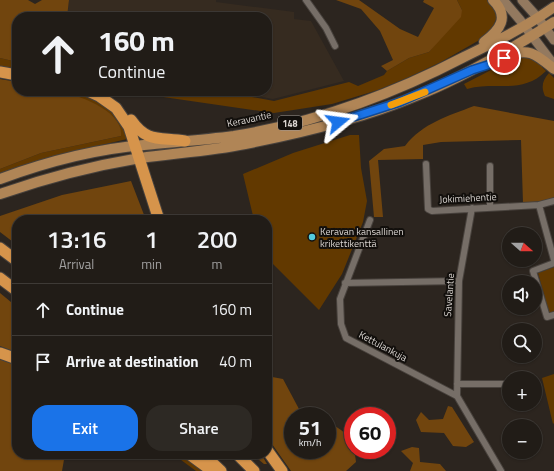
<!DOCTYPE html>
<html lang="en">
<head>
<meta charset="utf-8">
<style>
	:root { --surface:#211c17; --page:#2d2924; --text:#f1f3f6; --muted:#a2a1a1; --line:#3e3a36; --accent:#1a73e8 }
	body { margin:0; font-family:"Titillium Web",sans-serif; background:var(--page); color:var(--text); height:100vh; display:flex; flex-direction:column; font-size:15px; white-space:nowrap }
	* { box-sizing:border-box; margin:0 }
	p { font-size:13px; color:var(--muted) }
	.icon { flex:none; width:22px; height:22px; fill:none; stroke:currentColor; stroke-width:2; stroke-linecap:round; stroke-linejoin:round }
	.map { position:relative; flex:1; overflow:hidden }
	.panel { position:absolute; left:12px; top:215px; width:260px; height:244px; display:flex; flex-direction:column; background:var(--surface); border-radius:16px; box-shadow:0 1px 3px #0004,0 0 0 1px var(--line) }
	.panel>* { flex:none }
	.top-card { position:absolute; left:12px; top:12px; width:260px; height:84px; border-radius:16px; box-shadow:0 1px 3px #0004,0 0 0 1px var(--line); background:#211c17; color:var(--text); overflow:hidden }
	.needle { width:26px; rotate:111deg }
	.tools { position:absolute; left:502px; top:227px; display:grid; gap:8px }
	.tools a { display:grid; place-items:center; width:40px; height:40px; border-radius:50%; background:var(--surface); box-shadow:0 1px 3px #0004,0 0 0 1px var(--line); font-size:20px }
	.speed { position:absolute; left:284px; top:407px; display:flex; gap:8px; font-size:20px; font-weight:700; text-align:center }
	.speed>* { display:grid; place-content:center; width:52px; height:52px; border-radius:50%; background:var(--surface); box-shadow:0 1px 3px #0004,0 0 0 1px var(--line); line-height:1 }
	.speed small { font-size:10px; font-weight:400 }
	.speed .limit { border:6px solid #d22; background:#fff; color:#111 }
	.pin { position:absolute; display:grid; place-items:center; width:34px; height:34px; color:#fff; margin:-17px; border:2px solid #fff; border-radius:50%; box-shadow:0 1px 4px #0007 }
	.me { position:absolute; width:44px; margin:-22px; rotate:74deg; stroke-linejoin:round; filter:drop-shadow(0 0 3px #0008) }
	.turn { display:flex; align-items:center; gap:14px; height:84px; padding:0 20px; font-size:18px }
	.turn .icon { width:52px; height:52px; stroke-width:2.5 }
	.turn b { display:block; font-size:28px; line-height:34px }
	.eta { display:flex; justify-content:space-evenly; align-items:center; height:68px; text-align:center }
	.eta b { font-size:24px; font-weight:600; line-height:28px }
	.primary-button { display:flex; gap:8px; margin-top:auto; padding:8px 20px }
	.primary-button a { flex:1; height:46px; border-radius:16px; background:var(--accent); color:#fff; font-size:16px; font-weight:600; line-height:46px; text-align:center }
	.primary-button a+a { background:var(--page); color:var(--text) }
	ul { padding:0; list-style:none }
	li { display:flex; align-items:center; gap:12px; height:52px; padding:0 20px; border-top:1px solid var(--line) }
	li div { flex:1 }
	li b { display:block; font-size:15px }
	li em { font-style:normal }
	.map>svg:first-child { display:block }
	.built { fill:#362b20 }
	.green { fill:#623900 }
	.forest { fill:#71450e }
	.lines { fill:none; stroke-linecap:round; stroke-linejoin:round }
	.street-casing { stroke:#48423d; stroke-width:8 }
	.secondary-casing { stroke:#48423d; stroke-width:11 }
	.primary-casing { stroke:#48423d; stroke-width:12 }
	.highway-casing { stroke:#48423d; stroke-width:13 }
	.street { stroke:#766e67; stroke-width:6 }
	.secondary { stroke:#93795f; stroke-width:9 }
	.primary { stroke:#b08556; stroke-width:10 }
	.highway { stroke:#d6944b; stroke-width:11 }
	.route-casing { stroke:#114b97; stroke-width:10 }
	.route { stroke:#1a73e8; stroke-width:7 }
	.slow { stroke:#f59e0b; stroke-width:7 }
	.poi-dot { fill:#53cbdb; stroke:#120f0c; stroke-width:1.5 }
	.labels { text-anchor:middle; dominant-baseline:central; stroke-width:4; stroke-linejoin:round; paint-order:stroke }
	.shield { fill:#120f0c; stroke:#9f9a97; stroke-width:1 }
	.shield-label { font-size:9px; font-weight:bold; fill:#dbd6d2 }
	.street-label { font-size:10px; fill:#dbd6d2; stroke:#120f0c }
	.poi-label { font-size:10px; fill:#dbd6d2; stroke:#120f0c; text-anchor:start }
</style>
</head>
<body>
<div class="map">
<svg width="554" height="471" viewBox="0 0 554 471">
	<rect width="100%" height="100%" fill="#2c251f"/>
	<path class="built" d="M69 0H216V2L294 12V19L311 21 344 81 273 99 229 91H267V17H67Z"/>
	<path class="green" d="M457 0H488L496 9 497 17 491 31 483 38 441 62 407 78 378 90 332 104 274 113 122 91H220L274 101 349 82 358 86 384 75 387 71 409 58 429 52 462 10Z
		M518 56H529L543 65 542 67 546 71C522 95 496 81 467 89L464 84Z
		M0 58 17 62V71L0 67Z
		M549 73 554 78V99L545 96C541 87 542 81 549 73Z
		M57 91H74L87 94 116 114 125 127 127 139 55 156 0 173V169L41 153 121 136 76 97Z
		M350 135H359L361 168 367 201 363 222 342 274 319 310 267 258V220H254L243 174 293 153Z
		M554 267V312L549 313 538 273Z
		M554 374V423L553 424 542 378Z
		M173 454H184L204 471H196Z"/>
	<path class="forest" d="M0 0H28L35 4 42 0H69L67 17H17V62L0 58Z
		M336 0H359L400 29 418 37 434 8 423 2 424 0H457L462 10 461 17 429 52 409 58 387 71 381 66 393 60 380 31 361 9Z
		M0 79 17 82V91C30 91 45 89 57 91 77 94 124 111 121 136L41 153 0 169Z
		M474 106 554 121V198L545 201 523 203 521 140 441 142 423 145V159L378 160 383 217H374L369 161 384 149 405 146C423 123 448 116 474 106Z
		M131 181 146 220H17V245L0 232V216L62 195Z
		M0 293 17 307V353L0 346Z
		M0 358 17 364V378L13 382 17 387V454H65L62 471H0Z
		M267 376 283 379 299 409 310 416H293V450H327V422H329L341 430 353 440 356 462 346 471H291L267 437Z
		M448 406 452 407 474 442 466 447 453 446 444 433 421 432 416 420 421 412 429 420 443 419Z
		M412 447 419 448 420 462 440 464 446 471H410L413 463 401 451Z
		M252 454H261L267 464H264Z"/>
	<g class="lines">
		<g class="street-casing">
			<path id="street" d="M306 0 326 28 335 46
				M426 164 428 209 432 211 539 205 554 201
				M490 166V207
				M539 205 554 260
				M472 208 459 281 457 396 501 471
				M370 220 340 299 341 324 346 338 457 396
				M554 263 533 271 547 317 554 315
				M345 283 459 281
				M457 384H507"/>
		</g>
		<g class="secondary-casing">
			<path id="secondary" d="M503 0 520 20 554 65
				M522 0 538 18 554 40"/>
		</g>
		<g class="primary-casing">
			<path id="primary" d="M484 42C500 30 510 17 493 0
				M506 57C528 46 537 55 554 69
				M0 179C46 162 95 149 144 145 174 142 204 140 234 136 314 123 393 94 464 57 495 42 526 27 554 7
				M0 194C46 178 92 166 140 158 175 153 210 151 245 144 302 133 361 119 416 96 464 77 510 50 554 22"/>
		</g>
		<g class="highway-casing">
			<path id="highway" d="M0 72 17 75
				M88 91 99 96 116 108 129 127 159 220
				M131 120C147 143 159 137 185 141
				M0 248 17 261
				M0 278 17 291
				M0 353 17 359
				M267 450 282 471
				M189 454 212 471
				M203 454 221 471
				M237 454 254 471"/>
		</g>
		<use href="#street" class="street"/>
		<use href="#secondary" class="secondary"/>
		<use href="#primary" class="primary"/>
		<use href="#highway" class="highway"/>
	</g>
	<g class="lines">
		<g class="route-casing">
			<path id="route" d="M338 122 400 102 472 70 494 63 504 58"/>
		</g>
		<use href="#route" class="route"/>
		<path class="slow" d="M391 105 425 92"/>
	</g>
	<circle class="poi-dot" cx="312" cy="237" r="4"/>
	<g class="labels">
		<rect class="shield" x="278" y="116" width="24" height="14" rx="3"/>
		<g class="shield-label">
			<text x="290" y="123">148</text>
		</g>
		<g class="street-label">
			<text transform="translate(249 119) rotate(-12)">Keravantie</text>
			<text transform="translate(468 198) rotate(-3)">Jokimiehentie</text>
			<text transform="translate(449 295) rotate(-86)">Savelantie</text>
			<text transform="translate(383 346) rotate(28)">Kettulankuja</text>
		</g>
		<g class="poi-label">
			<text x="320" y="231">Keravan kansallinen<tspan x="320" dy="12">krikettikenttä</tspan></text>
		</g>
	</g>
</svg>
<div class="tools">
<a><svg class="needle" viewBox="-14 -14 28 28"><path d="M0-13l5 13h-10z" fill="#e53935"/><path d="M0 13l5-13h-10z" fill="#a2a1a1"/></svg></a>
<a><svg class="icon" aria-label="sound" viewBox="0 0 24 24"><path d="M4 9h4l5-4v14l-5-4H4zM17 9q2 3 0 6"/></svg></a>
<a><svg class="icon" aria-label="search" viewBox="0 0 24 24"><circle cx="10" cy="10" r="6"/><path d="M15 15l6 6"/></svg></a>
<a>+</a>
<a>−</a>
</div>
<div class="speed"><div>51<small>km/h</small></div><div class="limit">60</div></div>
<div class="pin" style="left:504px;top:58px;background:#d93025"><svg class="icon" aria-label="arrive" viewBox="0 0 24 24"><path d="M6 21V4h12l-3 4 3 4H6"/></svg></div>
<svg class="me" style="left:338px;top:122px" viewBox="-20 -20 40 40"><path d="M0-17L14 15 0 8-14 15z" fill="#1a73e8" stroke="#fff" stroke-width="4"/></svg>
<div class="top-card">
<div class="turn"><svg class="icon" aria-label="ahead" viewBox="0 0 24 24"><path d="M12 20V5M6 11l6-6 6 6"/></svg><div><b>160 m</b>Continue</div></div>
</div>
<section class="panel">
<div class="eta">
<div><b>13:16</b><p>Arrival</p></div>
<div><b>1</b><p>min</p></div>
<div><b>200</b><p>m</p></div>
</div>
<ul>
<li><svg class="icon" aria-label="ahead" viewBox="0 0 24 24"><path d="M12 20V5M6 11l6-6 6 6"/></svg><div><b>Continue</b></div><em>160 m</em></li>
<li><svg class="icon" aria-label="arrive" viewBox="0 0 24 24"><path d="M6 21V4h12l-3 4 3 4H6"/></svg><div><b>Arrive at destination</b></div><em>40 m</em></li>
</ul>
<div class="primary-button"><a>Exit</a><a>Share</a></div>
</section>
</div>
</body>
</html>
